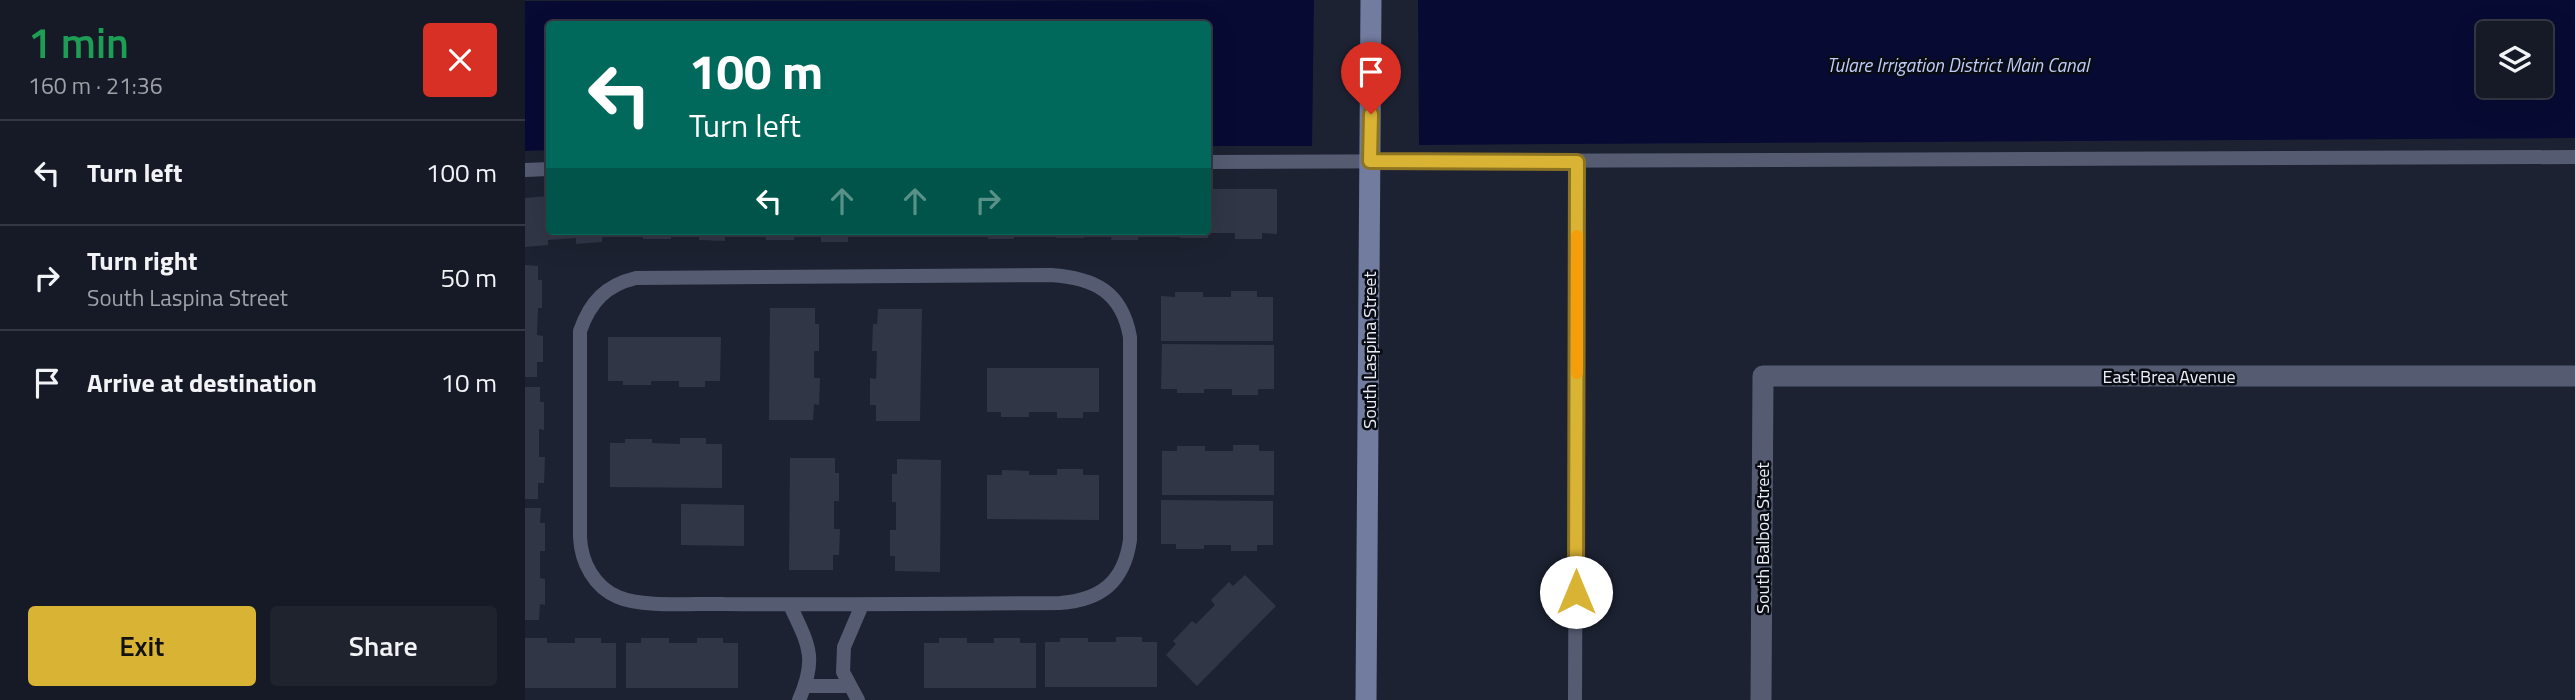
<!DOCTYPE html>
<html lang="en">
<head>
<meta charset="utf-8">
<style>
	:root { --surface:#161a26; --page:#1f232e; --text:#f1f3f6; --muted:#9ea1a7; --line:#353843; --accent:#d9b334 }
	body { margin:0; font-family:"Titillium Web",sans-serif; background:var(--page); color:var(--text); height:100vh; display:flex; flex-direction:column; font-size:26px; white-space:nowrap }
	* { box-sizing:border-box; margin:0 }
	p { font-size:23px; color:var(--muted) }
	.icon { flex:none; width:38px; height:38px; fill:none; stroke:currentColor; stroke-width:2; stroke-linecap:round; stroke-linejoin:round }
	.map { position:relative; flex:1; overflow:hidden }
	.details { display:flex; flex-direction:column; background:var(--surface); width:525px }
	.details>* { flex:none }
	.banner { position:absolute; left:21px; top:21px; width:665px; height:214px; border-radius:7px; box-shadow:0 7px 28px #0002,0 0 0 2px var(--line); background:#00695c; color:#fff; overflow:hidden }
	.tools { position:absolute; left:1951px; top:21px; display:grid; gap:14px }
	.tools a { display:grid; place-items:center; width:77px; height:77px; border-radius:7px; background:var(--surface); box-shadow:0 7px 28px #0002,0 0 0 2px var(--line); font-size:35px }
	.pin { position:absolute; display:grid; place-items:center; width:60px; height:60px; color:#fff; margin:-72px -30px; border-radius:50% 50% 50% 0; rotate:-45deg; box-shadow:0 0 7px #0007 }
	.pin .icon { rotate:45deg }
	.me { position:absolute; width:77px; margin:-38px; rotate:0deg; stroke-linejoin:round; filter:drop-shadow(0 0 5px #0008) }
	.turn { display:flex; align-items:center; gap:24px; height:147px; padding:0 28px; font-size:32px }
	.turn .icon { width:91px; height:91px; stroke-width:2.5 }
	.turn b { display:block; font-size:49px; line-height:60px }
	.lanes { display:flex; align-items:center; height:66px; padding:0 28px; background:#0003; justify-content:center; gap:35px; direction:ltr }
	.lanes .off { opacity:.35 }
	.round { display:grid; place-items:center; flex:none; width:74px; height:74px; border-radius:7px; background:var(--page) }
	.head { display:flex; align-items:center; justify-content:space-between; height:119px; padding:0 28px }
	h1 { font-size:42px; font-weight:600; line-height:52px; color:#1e9e55 }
	.button { display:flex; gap:14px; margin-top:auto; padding:14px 28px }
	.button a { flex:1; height:80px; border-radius:7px; background:var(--accent); color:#111; font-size:28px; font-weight:600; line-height:80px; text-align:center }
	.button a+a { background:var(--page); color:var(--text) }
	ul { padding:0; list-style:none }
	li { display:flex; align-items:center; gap:21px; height:105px; padding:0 28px; border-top:2px solid var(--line) }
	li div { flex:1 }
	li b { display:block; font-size:26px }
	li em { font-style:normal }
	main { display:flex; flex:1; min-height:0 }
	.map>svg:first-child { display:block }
	.water { fill:#070b34; fill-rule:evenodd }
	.building { fill:#313647 }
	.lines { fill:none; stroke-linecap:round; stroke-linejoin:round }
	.lane { stroke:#555c72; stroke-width:14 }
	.street { stroke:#555c72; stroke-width:21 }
	.secondary { stroke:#727c9f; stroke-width:21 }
	.route-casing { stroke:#8d7422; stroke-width:18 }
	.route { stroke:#d9b334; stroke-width:12 }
	.slow { stroke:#f59e0b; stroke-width:12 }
	.labels { text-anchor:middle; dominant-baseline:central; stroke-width:5; stroke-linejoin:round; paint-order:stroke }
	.street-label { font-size:18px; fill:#ebeffa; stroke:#0a0c13 }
	.water-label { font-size:19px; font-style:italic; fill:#becdfa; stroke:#0a0c13 }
</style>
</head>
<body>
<main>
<section class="details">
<div class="head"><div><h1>1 min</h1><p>160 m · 21:36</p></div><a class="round" style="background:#d93025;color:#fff"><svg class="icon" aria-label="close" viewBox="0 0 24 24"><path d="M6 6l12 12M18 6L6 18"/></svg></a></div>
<ul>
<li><svg class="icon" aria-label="left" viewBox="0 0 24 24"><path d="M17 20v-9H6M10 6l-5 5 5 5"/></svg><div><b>Turn left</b></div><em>100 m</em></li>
<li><svg class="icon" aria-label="right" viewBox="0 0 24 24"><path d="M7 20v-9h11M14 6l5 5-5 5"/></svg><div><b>Turn right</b><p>South Laspina Street</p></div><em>50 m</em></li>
<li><svg class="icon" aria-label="arrive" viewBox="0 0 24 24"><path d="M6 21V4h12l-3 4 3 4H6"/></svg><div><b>Arrive at destination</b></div><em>10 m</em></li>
</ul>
<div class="button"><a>Exit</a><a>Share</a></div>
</section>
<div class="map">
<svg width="2050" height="700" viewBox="0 0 2050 700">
	<rect width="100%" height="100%" fill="#1d2232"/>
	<path class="water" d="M789 0 787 146H683L682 24H24V150L0 151V1Z
		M893 0H2050V138L894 145ZM1964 33H2016V86H1964Z"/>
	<path class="building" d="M682 189H752V234L737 233V239H710V233H683V238H655V231H682Z
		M24 196V231H92V235L77 236V242L51 244V238L23 240V245L0 247V198Z
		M103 231H215V235H200V241L174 240V234H146V239H118V234H103Z
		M226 231H338V236H323V242H296V236H269V240H241V235H226Z
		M408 231H435V237H408Z
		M463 231H489V239H463Z
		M516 231H629V234H613V240H586L587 234H559V238H531V234H516Z
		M0 265 13 266V280H17V308H13L12 335 18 336V362H12V377H0Z
		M706 291H732V297H748V341H636V296L650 297V292H678V297H706Z
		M245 308H290V324H294V351H289V378H295L294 405 289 404 288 420H244Z
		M353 309H397L395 421H351V405H345V378L351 379 352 351H347L348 324H352Z
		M83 337H196L195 381H180V387H154V381H126V385H98V381H83Z
		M637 344 749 345V389H733V395H707V389H679V393H652V389H636Z
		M462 368H574V412H558V418H532V412H504V417H476V412H462Z
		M0 387H15V402H19V430L14 429V457H20L19 483H13V499H0Z
		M155 438H181V444H197V488L85 487V443H100V439H127V443L155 444Z
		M708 445H734V451H749V495H637V451H652V446H680V451H708Z
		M265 458H310V473H314V501H309V529H315L314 555H308V570H264Z
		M372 459 416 460 415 572 370 571V556H365V530H371V502H367V474H372Z
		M532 469H558V475H574V520L462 519V475H477V470L504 471V475H532Z
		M636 500 748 501V545H732V551H706V545H679V549H651V544H636Z
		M156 504 219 505V546L156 545Z
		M0 508H16L15 523H20V551H15V578L20 579V605L15 604 14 620H0Z
		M720 575 751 606 672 686 641 655 651 644 648 641 667 621 671 624 690 605 686 600 704 582 708 586Z
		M591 637H617V642H632V687H520V642H535V638H563V642H591Z
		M0 638H22V643H50V638H76V643H91V688H0Z
		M116 638H144V643H172V638H198V643H213V688H101V643H116Z
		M414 638H442V643H469V638H495V643H511V688H399V643H414Z"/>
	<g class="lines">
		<path class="lane" d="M682 162 2050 157
			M0 170 24 169
			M526 275C570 278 597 292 605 337V540C599 582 576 600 535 603 423 604 311 605 199 604 170 603 118 608 93 597 69 587 56 562 55 537V331C65 302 81 285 111 278Z
			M265 605C283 644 293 657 274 700
			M281 686H325
			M333 700 318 672 319 647 337 605
			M1050 700 1052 162"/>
		<path class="street" d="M1236 700 1238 376H2050"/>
		<path class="secondary" d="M841 700 846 0"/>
	</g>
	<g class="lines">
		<g class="route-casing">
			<path id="route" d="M846 114 845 161 1052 162 1051 592"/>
		</g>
		<use href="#route" class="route"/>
		<path class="slow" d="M1052 373V236"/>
	</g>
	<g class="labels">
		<g class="street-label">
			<text transform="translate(844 350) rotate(-90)">South Laspina Street</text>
			<text x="1644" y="376">East Brea Avenue</text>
			<text transform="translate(1237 538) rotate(-90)">South Balboa Street</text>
		</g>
		<g class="water-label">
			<text x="1433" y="64">Tulare Irrigation District Main Canal</text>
		</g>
	</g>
</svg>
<div class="tools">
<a><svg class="icon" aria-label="layers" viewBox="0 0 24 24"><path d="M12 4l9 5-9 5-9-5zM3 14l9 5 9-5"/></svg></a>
</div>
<div class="pin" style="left:846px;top:114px;background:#d93025"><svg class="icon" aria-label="arrive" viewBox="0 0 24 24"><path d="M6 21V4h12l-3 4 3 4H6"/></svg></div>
<svg class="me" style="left:1051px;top:592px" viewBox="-20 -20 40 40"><circle r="19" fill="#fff"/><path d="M0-13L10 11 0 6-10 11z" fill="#d9b334"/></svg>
<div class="banner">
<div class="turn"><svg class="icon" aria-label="left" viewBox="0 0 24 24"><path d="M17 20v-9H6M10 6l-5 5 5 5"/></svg><div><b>100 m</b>Turn left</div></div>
<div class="lanes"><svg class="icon" aria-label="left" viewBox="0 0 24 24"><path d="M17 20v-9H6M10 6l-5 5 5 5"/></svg><svg class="icon off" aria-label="ahead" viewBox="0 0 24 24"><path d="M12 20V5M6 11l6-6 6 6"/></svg><svg class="icon off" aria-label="ahead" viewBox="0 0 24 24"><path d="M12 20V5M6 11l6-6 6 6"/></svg><svg class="icon off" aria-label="right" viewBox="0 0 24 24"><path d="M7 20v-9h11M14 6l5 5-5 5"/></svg></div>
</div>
</div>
</main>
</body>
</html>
